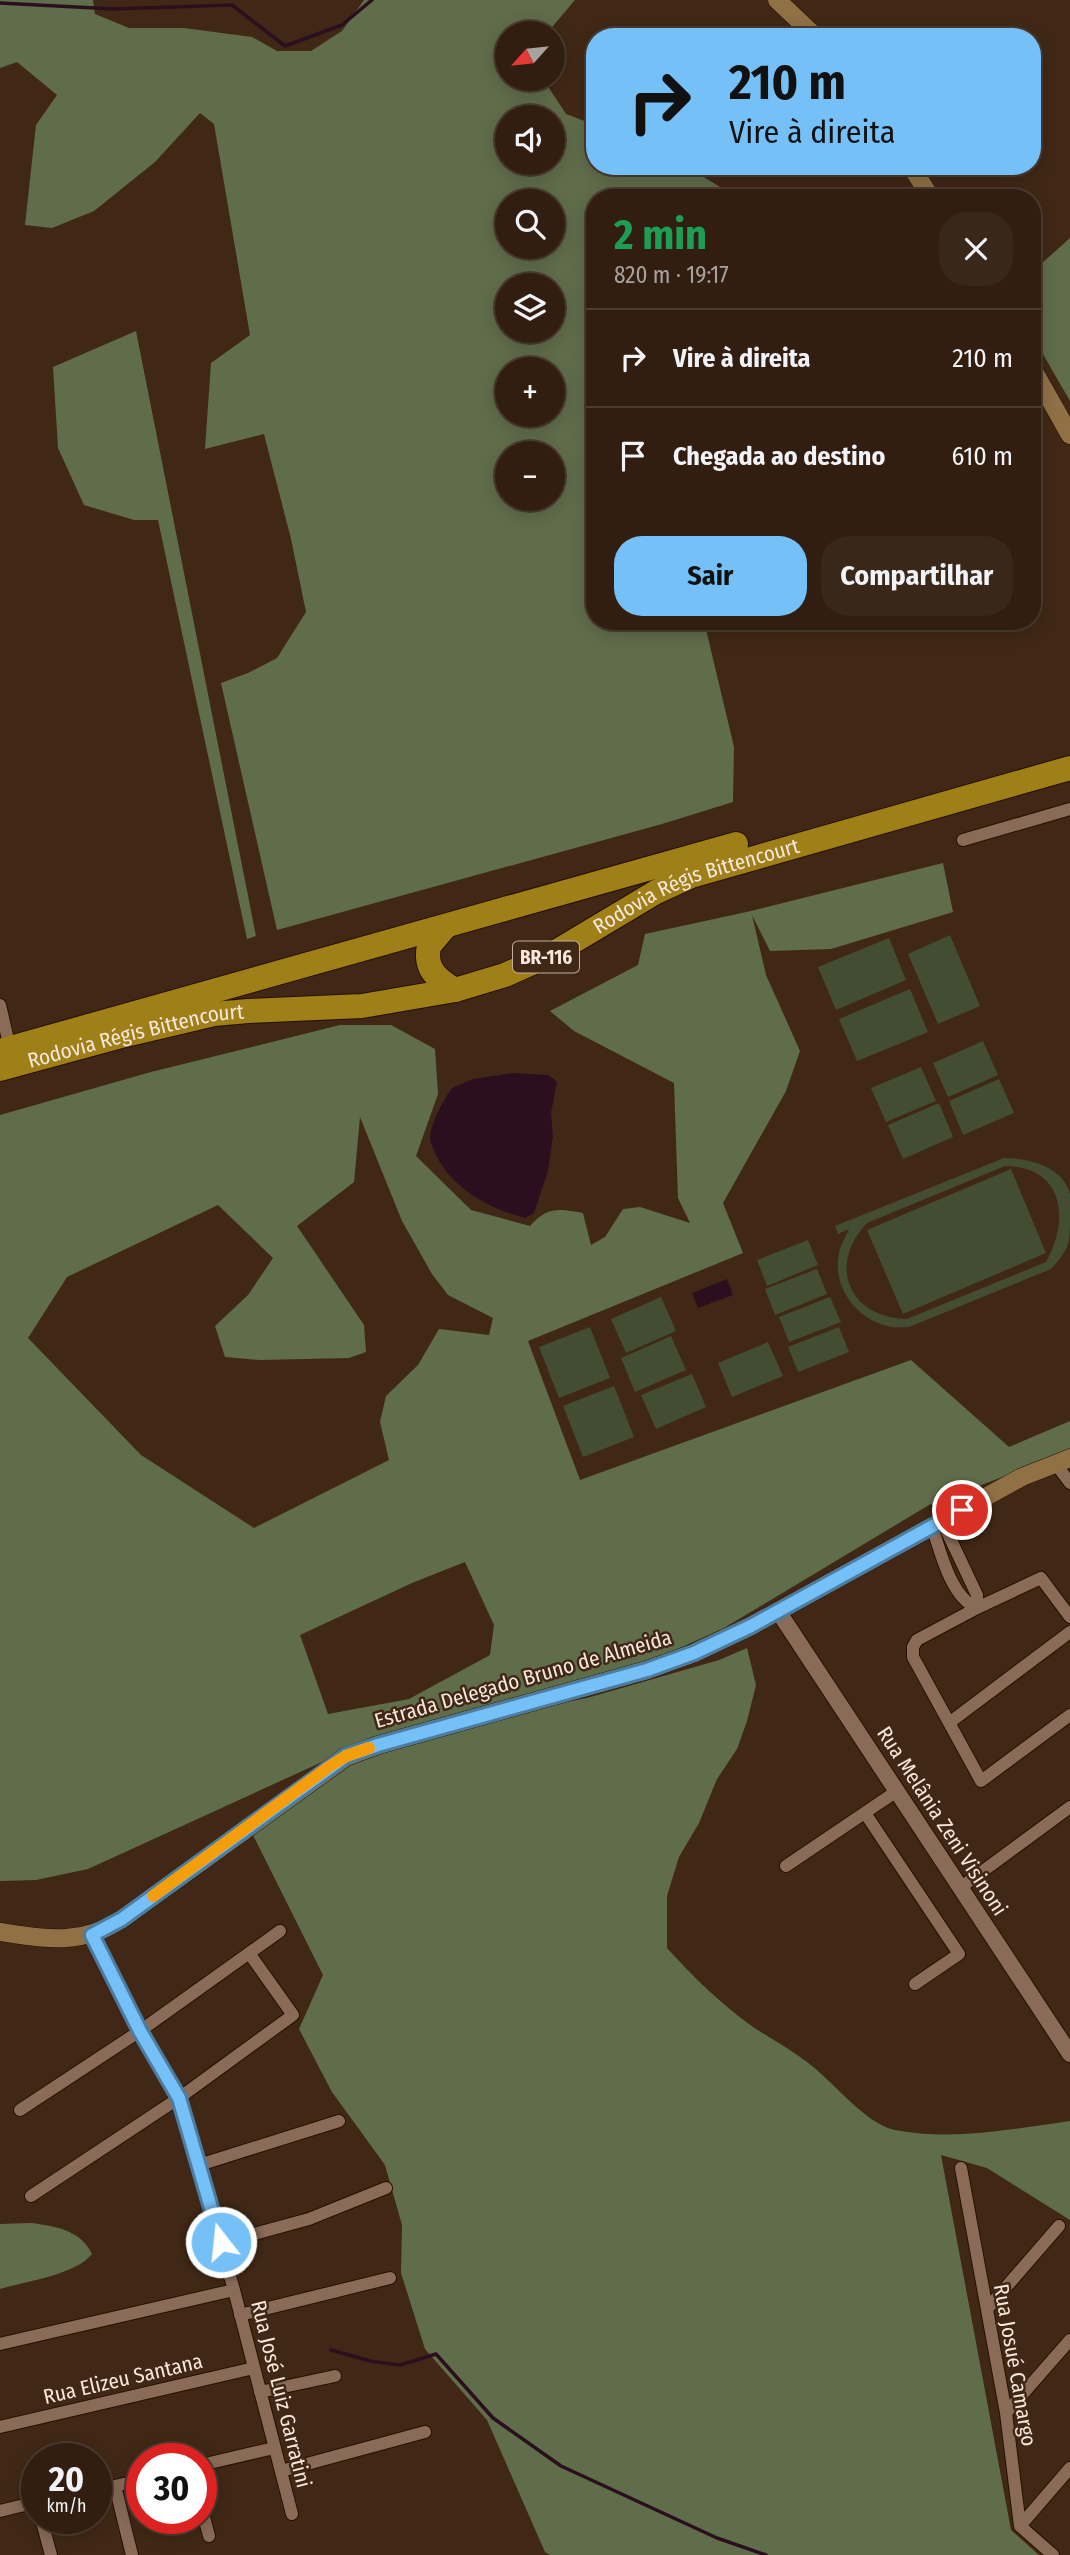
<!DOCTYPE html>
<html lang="pt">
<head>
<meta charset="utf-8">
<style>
	:root { --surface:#311e10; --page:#392719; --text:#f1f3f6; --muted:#a8a29f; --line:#4c3c30; --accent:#75c0f6 }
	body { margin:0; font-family:"Fira Sans Condensed",sans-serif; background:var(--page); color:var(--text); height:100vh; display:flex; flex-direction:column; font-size:26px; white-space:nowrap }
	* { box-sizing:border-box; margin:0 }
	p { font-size:23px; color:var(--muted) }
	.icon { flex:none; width:38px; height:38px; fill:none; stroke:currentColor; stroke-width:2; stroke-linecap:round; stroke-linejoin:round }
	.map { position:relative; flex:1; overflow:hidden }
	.side { position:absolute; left:586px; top:189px; width:455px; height:441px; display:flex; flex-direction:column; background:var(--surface); border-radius:28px; box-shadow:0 4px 18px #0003,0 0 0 2px var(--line) }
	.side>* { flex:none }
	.banner { position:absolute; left:586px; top:28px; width:455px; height:147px; border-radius:28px; box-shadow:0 4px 18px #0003,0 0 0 2px var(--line); background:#75c0f6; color:#111; overflow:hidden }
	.needle { width:46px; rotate:243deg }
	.fabs { position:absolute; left:495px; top:21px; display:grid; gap:14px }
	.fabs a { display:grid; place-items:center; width:70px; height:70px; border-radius:50%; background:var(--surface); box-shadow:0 4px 18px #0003,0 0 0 2px var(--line); font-size:35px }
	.speed { position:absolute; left:21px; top:2443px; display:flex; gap:14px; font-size:35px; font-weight:700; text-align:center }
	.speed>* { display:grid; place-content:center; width:91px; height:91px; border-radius:50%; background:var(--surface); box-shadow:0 4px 18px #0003,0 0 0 2px var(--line); line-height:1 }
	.speed small { font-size:18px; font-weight:400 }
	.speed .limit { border:10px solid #d22; background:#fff; color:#111 }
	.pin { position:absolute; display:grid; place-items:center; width:60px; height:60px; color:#fff; margin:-30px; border:4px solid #fff; border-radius:50%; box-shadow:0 2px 7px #0007 }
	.me { position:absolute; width:77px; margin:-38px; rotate:344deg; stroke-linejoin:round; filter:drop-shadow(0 0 5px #0008) }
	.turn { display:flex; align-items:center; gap:24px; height:147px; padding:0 28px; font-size:32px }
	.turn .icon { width:91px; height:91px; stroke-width:2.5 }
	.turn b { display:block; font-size:49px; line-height:60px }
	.round { display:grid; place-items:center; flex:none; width:74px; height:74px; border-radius:28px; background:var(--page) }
	.overview { display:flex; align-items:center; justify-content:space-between; height:119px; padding:0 28px }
	h1 { font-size:42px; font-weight:700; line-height:52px; color:#1e9e55 }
	.primary-button { display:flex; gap:14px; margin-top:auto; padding:14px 28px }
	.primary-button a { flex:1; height:80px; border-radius:28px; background:var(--accent); color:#111; font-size:28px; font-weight:700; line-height:80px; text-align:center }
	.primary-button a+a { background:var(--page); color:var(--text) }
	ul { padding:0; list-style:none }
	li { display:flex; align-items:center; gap:21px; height:98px; padding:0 28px; border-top:2px solid var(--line) }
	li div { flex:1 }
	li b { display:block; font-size:26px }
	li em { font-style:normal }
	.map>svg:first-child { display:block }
	.green { fill:#434d31; fill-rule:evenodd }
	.forest { fill:#606d4b; fill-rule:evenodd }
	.water { fill:#2b0f1f }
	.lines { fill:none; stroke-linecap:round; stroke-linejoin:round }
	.stream { stroke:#2b0f1f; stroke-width:3.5 }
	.minor-casing { stroke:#271001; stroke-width:14 }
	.tertiary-casing { stroke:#271001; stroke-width:18 }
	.secondary-casing { stroke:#271001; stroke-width:19 }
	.motorway-casing { stroke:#271001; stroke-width:26 }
	.minor { stroke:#896b58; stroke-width:12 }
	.tertiary { stroke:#896b58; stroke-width:16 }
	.secondary { stroke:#907145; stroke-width:18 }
	.motorway { stroke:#9f7f18; stroke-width:24 }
	.route-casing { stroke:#4c7da0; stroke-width:18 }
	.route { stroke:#75c0f6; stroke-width:12 }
	.slow { stroke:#f59e0b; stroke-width:12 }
	.labels { text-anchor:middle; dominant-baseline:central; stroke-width:5; stroke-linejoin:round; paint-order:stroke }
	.shield { fill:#412816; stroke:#c1aea1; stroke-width:2 }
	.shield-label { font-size:19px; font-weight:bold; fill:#f8e7dc }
	.street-label { font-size:21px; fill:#f8e7dc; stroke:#412816 }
</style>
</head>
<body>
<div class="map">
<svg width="1070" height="2555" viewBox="0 0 1070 2555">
	<rect width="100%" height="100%" fill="#412816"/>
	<path class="green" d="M950 935 980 1006 938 1024 908 954Z
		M889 938 906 980 836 1010 818 967Z
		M910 989 928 1032 857 1061 839 1019Z
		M983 1041 998 1075 948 1097 933 1063Z
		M921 1067 936 1101 886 1122 871 1088Z
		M999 1079 1014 1113 963 1135 949 1101Z
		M939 1103 953 1137 903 1159 888 1125Z
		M1004 1158C1028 1158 1063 1166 1070 1194 1070 1201 1070 1210 1070 1216 1070 1243 1070 1249 1051 1269L909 1327C902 1327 893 1328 887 1326 854 1318 830 1283 840 1249 842 1243 846 1236 849 1229L838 1234 835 1226ZM1005 1166C1064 1166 1070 1220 1046 1262L907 1319C849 1318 827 1265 867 1223Z
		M1011 1169 1046 1253 903 1314 867 1230Z
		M808 1240 818 1265 767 1286 757 1260Z
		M817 1269 827 1294 775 1315 765 1289Z
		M661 1297 676 1331 626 1353 611 1319Z
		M830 1297 841 1322 789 1342 779 1317Z
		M590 1327 610 1378 559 1398 539 1347Z
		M839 1327 849 1352 798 1372 788 1347Z
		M671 1336 686 1370 635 1392 621 1358Z
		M768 1342 783 1376 732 1397 718 1363Z
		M692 1374 706 1407 656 1429 641 1395Z
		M614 1386 634 1437 583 1457 563 1406Z"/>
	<path class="forest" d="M0 0H93L95 14 129 28H184L252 37 277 51H311L342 31 364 0H575L547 33H508V79H543L566 114 595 125V166H686L738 198H595V621H704L734 747 733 802 662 824 277 930 221 683 248 673 277 658 306 612 291 539 264 434 205 449 211 363 250 335 214 124 200 113 155 162 94 211 52 228 25 225 36 125 57 95 17 62 0 68ZM553 117V163H508V117ZM553 201V247H508V201ZM508 285H553V331H508ZM553 369V415H508V369ZM508 453H553V499H508Z
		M1070 238V401L1033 337 1032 272Z
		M136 331 256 936 247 939 158 520H134L84 505 58 448 53 367Z
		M943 863 953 912 831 949 770 951 752 915 766 975 800 1051 786 1091 723 1203 743 1253 528 1341 580 1480 911 1360 1009 1447 1070 1421V1451L929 1505 724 1628 660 1657 537 1694 341 1748 322 1762 88 1869 36 1880 0 1881V1115L151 1072 340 1025H391L435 1049 438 1094 416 1156 471 1210 530 1226C548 1206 559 1209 583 1213L591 1245 605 1237 623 1209 640 1207 690 1223 678 1198 674 1083 574 1031 550 1011 638 965 645 934 751 911ZM360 1117 402 1221 432 1274 448 1295 493 1318 489 1335 439 1329 418 1365 386 1396 380 1422 389 1460 254 1528 141 1455 28 1338 67 1277 218 1205 273 1258 248 1295 215 1326 225 1357 260 1360 349 1358 366 1352 364 1325 297 1226 354 1182ZM465 1562 494 1625 490 1655 409 1699 328 1714 300 1635 412 1583Z
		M747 1648 756 1685 747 1721 737 1749 717 1779 699 1823 679 1857 667 1896V1948C693 1977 721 2004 753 2027 771 2039 790 2049 807 2062 832 2080 865 2124 895 2130 953 2141 1013 2129 1070 2121V2220L987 2168 941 2155 1011 2530 1039 2555H550L545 2552 487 2420 425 2349 401 2273 402 2225 385 2165 332 2092 299 2029 323 1975 253 1835 350 1760 506 1714 587 1698 719 1660Z
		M31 2223C55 2226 81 2230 92 2254 75 2275 27 2281 0 2289V2224Z"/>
	<path class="water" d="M514 1073 549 1075 557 1082 551 1113 553 1136 548 1171 534 1213 525 1218C489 1209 451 1188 435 1153 433 1148 430 1143 430 1138 431 1122 443 1101 452 1088L473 1079Z
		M727 1279 733 1295 698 1308 692 1293Z"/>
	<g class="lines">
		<path class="stream" d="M0 3 114 9 232 5 285 46 342 25 372 0
			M331 2350 370 2361 400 2365 436 2354 493 2418 561 2466 717 2538 766 2555"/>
		<g class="minor-casing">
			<path id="minor" d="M963 840 1070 809
				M0 1005 10 1048
				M1055 1463 1070 1483
				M932 1526C940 1551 951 1598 977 1608V1595L942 1521
				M1070 1617 1041 1578 977 1608 917 1640 913 1647V1657L981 1781 1070 1715
				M949 1723 1070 1632
				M865 1813 959 1954 915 1984
				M786 1866 897 1791
				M960 1888 1070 1807
				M92 1935 140 2031 179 2098 234 2290 292 2514
				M20 2110 140 2031 280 1931
				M199 2165 339 2121
				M961 2168 1006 2413 1020 2526 1053 2555
				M31 2196 179 2098 293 2015 249 1953
				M221 2243 309 2219 386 2188
				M987 2309 1059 2226
				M240 2315 390 2278
				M0 2344 234 2290
				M260 2392 335 2376
				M1006 2413 1070 2340
				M0 2427 254 2368
				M201 2465 274 2448
				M281 2471 425 2432
				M115 2486 132 2555
				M96 2490 142 2480
				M201 2506 209 2536
				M0 2511 37 2502
				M41 2518 51 2555
				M1020 2526 1070 2468"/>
		</g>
		<g class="tertiary-casing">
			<path id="tertiary" d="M778 1611 1070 2054"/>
		</g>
		<g class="secondary-casing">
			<path id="secondary" d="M777 0 816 37
				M911 166 931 198
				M1032 368 1070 435
				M0 1932C47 1939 80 1946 122 1919L346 1757 378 1745 647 1670 694 1653 751 1626 1022 1477 1070 1458"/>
		</g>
		<g class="motorway-casing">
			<g id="motorway">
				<path d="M446 926 429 946C424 969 437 979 455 990"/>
				<path d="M0 1051 736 844"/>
				<path id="s1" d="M0 1069 125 1035 214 1014 248 1011 362 1006 455 990 505 975 554 953 656 892 691 876 1070 768"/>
			</g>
		</g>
		<use href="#minor" class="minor"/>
		<use href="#tertiary" class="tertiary"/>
		<use href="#secondary" class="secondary"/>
		<use href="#motorway" class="motorway"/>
	</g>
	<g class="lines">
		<g class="route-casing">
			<path id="route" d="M221 2242 179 2098 140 2031 92 1935 122 1919 346 1756 378 1745 647 1670 694 1653 751 1626 962 1510"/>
		</g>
		<use href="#route" class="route"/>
		<path class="slow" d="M153 1896 330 1766 346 1756 369 1748"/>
	</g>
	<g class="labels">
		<rect class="shield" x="513" y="941.5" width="66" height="31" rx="5"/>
		<g class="shield-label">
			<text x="546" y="957">BR-116</text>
		</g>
		<g class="street-label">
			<text stroke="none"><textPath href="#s1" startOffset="728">Rodovia Régis Bittencourt</textPath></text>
			<text stroke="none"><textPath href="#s1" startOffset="140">Rodovia Régis Bittencourt</textPath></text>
			<text transform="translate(523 1679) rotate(-16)">Estrada Delegado Bruno de Almeida</text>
			<text transform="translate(942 1821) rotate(57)">Rua Melânia Zeni Visinoni</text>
			<text transform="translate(1015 2365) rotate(80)">Rua Josué Camargo</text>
			<text transform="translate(123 2379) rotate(-13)">Rua Elizeu Santana</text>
			<text transform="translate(281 2394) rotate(76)">Rua José Luiz Garratini</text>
		</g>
	</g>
</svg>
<div class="fabs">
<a><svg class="needle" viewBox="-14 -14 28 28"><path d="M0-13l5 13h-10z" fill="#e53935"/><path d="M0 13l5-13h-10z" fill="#a8a29f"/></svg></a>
<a><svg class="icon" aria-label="sound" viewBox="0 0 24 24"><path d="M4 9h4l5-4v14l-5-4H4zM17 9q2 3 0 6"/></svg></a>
<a><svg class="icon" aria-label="search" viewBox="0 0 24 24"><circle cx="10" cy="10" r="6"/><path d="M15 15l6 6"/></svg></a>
<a><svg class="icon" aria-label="layers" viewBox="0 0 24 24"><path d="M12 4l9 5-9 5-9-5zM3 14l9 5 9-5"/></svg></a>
<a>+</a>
<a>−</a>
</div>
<div class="speed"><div>20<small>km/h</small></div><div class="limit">30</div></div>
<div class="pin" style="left:962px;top:1510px;background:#d93025"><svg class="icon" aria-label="arrive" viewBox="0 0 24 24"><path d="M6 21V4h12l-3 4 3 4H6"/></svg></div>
<svg class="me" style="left:221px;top:2242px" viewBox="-20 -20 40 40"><circle r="17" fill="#75c0f6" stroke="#fff" stroke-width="3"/><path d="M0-11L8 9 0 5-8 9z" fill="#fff"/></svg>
<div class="banner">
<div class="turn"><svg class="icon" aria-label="right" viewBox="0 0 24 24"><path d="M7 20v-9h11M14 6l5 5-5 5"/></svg><div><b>210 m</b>Vire à direita</div></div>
</div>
<section class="side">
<div class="overview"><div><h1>2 min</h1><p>820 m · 19:17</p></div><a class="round"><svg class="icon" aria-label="close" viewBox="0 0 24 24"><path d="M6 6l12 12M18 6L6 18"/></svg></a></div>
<ul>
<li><svg class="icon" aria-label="right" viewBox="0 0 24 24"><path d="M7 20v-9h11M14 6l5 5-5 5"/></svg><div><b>Vire à direita</b></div><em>210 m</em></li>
<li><svg class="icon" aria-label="arrive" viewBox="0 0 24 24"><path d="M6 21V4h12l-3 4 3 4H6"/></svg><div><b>Chegada ao destino</b></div><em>610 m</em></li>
</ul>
<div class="primary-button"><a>Sair</a><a>Compartilhar</a></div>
</section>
</div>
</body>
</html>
